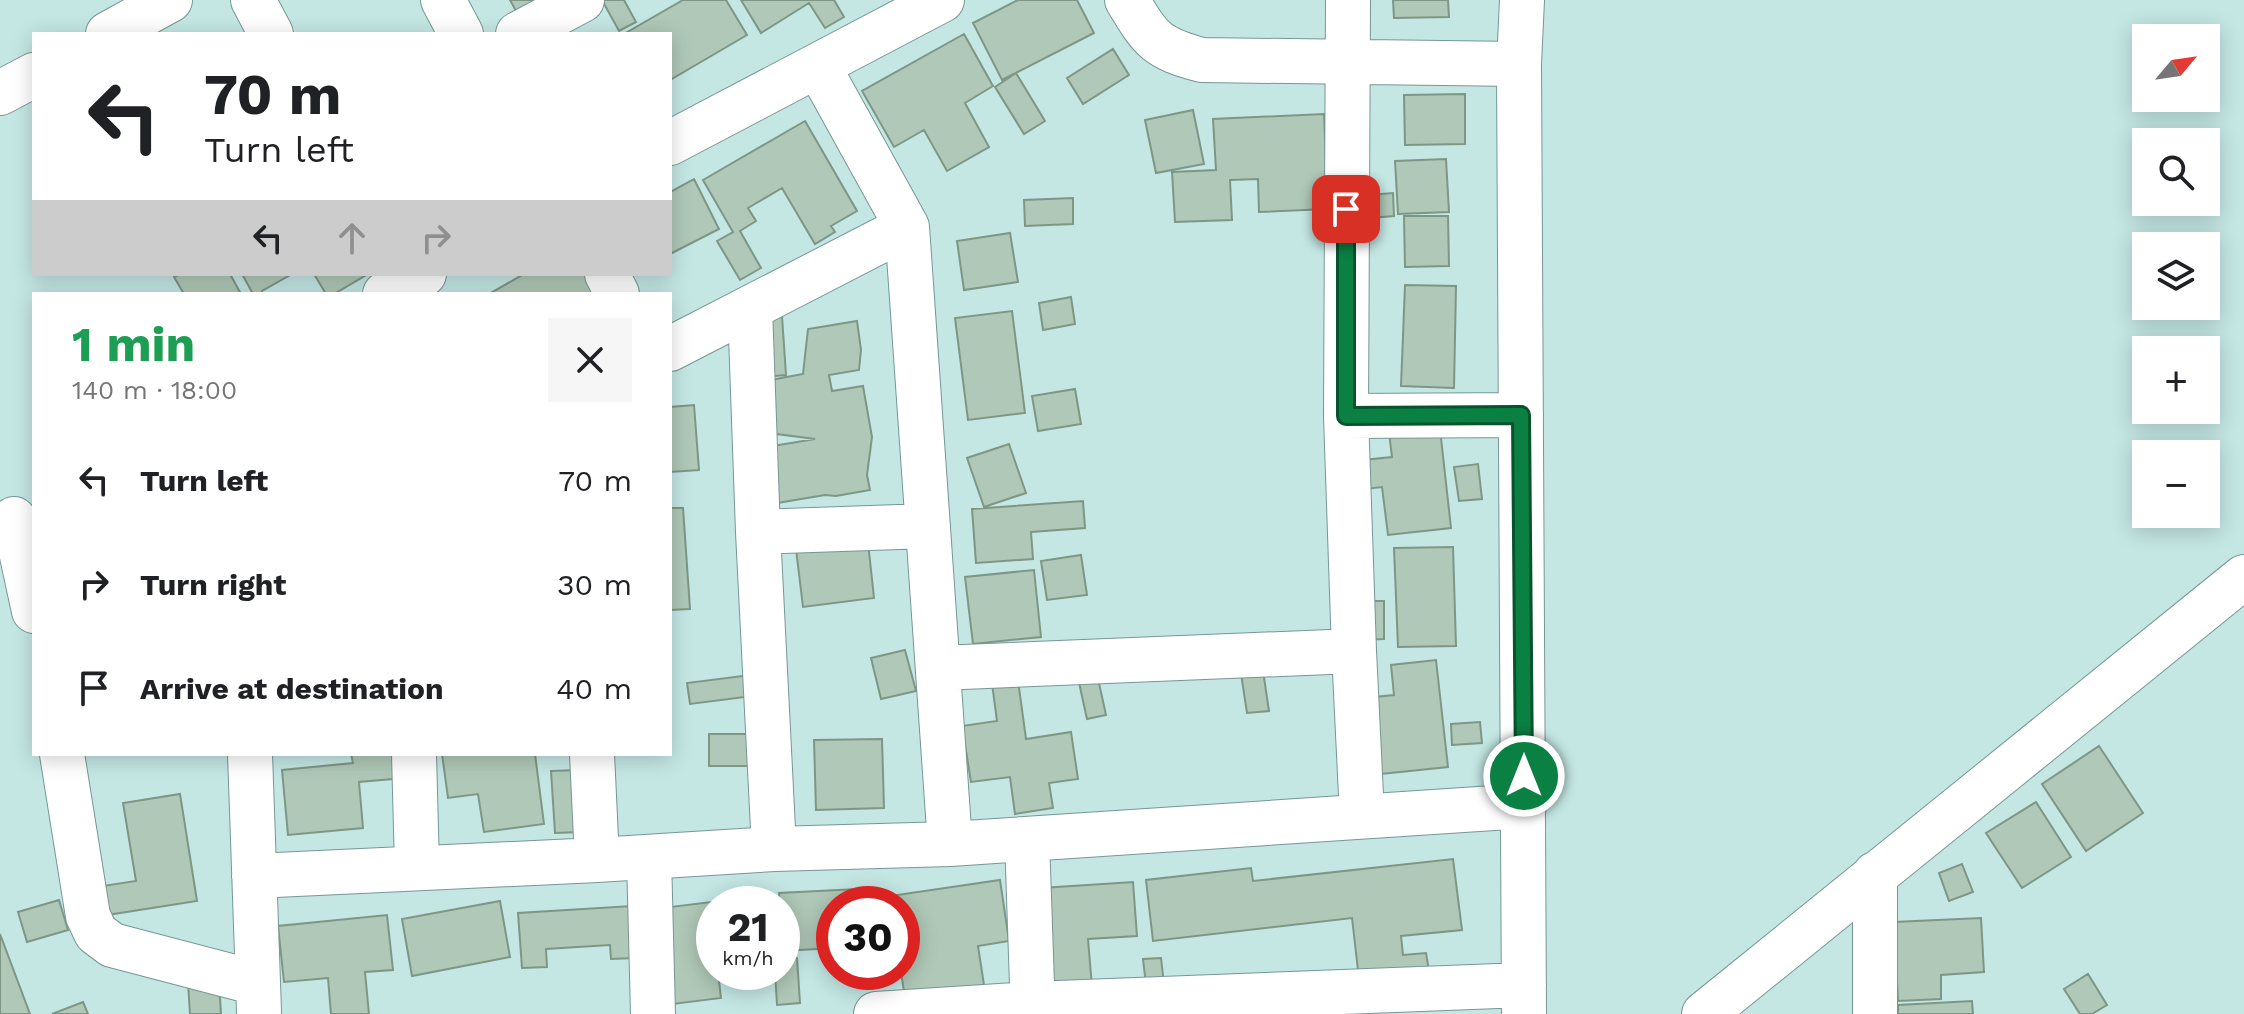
<!DOCTYPE html>
<html lang="en">
<head>
<meta charset="utf-8">
<style>
	:root { --surface:#fff; --page:#f6f6f6; --text:#202124; --muted:#757577 }
	body { margin:0; font-family:"Work Sans",sans-serif; background:var(--page); color:var(--text); height:100vh; display:flex; flex-direction:column; font-size:30px; white-space:nowrap }
	* { box-sizing:border-box; margin:0 }
	p { font-size:26px; color:var(--muted) }
	.icon { flex:none; width:44px; height:44px; fill:none; stroke:currentColor; stroke-width:2; stroke-linecap:round; stroke-linejoin:round }
	.map { position:relative; flex:1; overflow:hidden }
	.drawer { position:absolute; left:32px; top:292px; width:640px; height:464px; display:flex; flex-direction:column; background:var(--surface); border-radius:0px; box-shadow:0 4px 20px #0003 }
	.drawer>* { flex:none }
	.hud { position:absolute; left:32px; top:32px; width:640px; height:244px; border-radius:0px; box-shadow:0 4px 20px #0003; background:#fff; color:var(--text); overflow:hidden }
	.needle { width:52px; rotate:61deg }
	.tools { position:absolute; left:2132px; top:24px; display:grid; gap:16px }
	.tools a { display:grid; place-items:center; width:88px; height:88px; border-radius:0px; background:var(--surface); box-shadow:0 4px 20px #0003; font-size:40px }
	.speed { position:absolute; left:696px; top:886px; display:flex; gap:16px; font-size:40px; font-weight:700; text-align:center }
	.speed>* { display:grid; place-content:center; width:104px; height:104px; border-radius:50%; background:var(--surface); box-shadow:0 4px 20px #0003; line-height:1 }
	.speed small { font-size:20px; font-weight:400 }
	.speed .limit { border:12px solid #d22; background:#fff; color:#111 }
	.pin { position:absolute; display:grid; place-items:center; width:68px; height:68px; color:#fff; margin:-34px; border-radius:16px; box-shadow:0 4px 12px #0006 }
	.me { position:absolute; width:88px; margin:-44px; rotate:0deg; stroke-linejoin:round; filter:drop-shadow(0 0 6px #0008) }
	.turn { display:flex; align-items:center; gap:28px; height:168px; padding:0 40px; font-size:36px }
	.turn .icon { width:104px; height:104px; stroke-width:2.5 }
	.turn b { display:block; font-size:56px; line-height:68px }
	.lanes { display:flex; align-items:center; height:76px; padding:0 40px; background:#0003; justify-content:center; gap:40px; direction:ltr }
	.lanes .off { opacity:.35 }
	.round { display:grid; place-items:center; flex:none; width:84px; height:84px; border-radius:0px; background:var(--page) }
	.head { display:flex; align-items:center; justify-content:space-between; height:136px; padding:0 40px }
	h1 { font-size:48px; font-weight:700; line-height:60px; color:#1e9e55 }
	ul { padding:0; list-style:none }
	li { display:flex; align-items:center; gap:24px; height:104px; padding:0 40px }
	li div { flex:1 }
	li b { display:block; font-size:30px }
	li em { font-style:normal }
	.map>svg:first-child { display:block }
	.building { fill:#afc8b7; stroke:#7e9686; stroke-width:2 }
	.lines { fill:none; stroke-linecap:round; stroke-linejoin:round }
	.minor-casing { stroke:#779795; stroke-width:46 }
	.minor { stroke:#fff; stroke-width:44 }
	.route-casing { stroke:#07532c; stroke-width:20 }
	.route { stroke:#0b8043; stroke-width:14 }
</style>
</head>
<body>
<div class="map">
<svg width="2244" height="1014" viewBox="0 0 2244 1014">
	<rect width="100%" height="100%" fill="#c4e7e4"/>
	<path class="building" d="M510 0H538L516 11Z
		M602 0H624L636 22 619 31Z
		M683 0H726L747 35 670 80V34H624Z
		M741 0H834L844 17 825 28 809 3 761 33Z
		M1018 0H1077L1094 33 1002 80 973 23Z
		M1393 0H1448L1449 17 1394 18Z
		M964 34 993 86 965 103 989 147 947 171 924 130 894 147 862 91Z
		M1113 49 1129 75 1083 104 1067 78Z
		M1016 73 1045 121 1024 134 995 87Z
		M1465 94V144L1405 145 1404 95Z
		M1193 110 1204 164 1156 173 1145 120Z
		M1324 114 1328 209 1259 212 1258 179 1230 180 1232 220 1175 222 1172 172 1216 170 1213 119Z
		M805 121 857 211 831 226 835 232 815 244 782 188 748 208 756 221 740 231 761 268 740 280 717 241 733 232 703 180Z
		M1446 159 1449 212 1398 214 1395 161Z
		M694 179 719 229 670 254V192Z
		M1393 193 1394 216 1358 219 1356 196Z
		M1073 198V224L1025 226 1024 200Z
		M1404 216H1448L1449 266 1405 267Z
		M1010 233 1018 282 964 290 957 241Z
		M180 274H230L241 294H184L174 277Z
		M242 274H292L262 291 263 294H253Z
		M314 274H368L334 294H326Z
		M524 274H589L600 294H489Z
		M1405 285 1456 286 1454 388 1401 386Z
		M1071 297 1075 324 1043 330 1039 303Z
		M1012 311 1025 413 968 420 955 318Z
		M782 316 786 375 763 377 759 317Z
		M857 321 861 350 859 370 829 375 832 391 863 386 872 437 867 475 870 490 836 496 825 495 771 504 761 448 815 439 769 433 760 382 803 374 808 329Z
		M1075 389 1081 424 1038 431 1032 396Z
		M694 405 699 470 670 472V407Z
		M1439 420 1451 528 1388 535 1382 487 1356 490 1353 461 1392 457 1388 425Z
		M1009 444 1026 493 984 507 967 458Z
		M1478 464 1482 499 1459 501 1454 467Z
		M1083 501 1085 528 1031 532 1033 559 976 563 972 509Z
		M670 508H683L690 609 670 610Z
		M867 533 874 598 803 607 795 541Z
		M1453 547 1456 646 1398 647 1394 548Z
		M1081 555 1087 595 1047 600 1041 561Z
		M1034 570 1041 637 973 644 965 577Z
		M1355 601H1384V639L1356 640Z
		M905 650 916 691 881 699 871 658Z
		M1436 660 1448 767 1352 777 1343 700 1394 695 1391 665Z
		M1262 664 1269 711 1247 713 1240 667Z
		M1017 673 1026 739 1071 732 1078 779 1049 783 1053 808 1015 814 1010 777 971 782 962 726 997 721 991 676Z
		M1097 674 1106 715 1087 719 1078 678Z
		M750 675 753 696 690 704 687 683Z
		M1480 722 1482 743 1452 745 1451 724Z
		M709 734H755V766H709Z
		M882 739 884 808 816 810 814 740Z
		M2099 746 2143 813 2086 851 2042 784Z
		M351 754H401L404 778 359 782 363 828 288 835 282 770 353 763Z
		M442 754H535L544 824 484 832 478 794 448 798Z
		M577 770 581 832 555 833 551 771Z
		M180 794 197 901 88 918 83 889 136 881 123 803Z
		M2036 802 2071 857 2022 888 1986 833Z
		M1453 859 1462 930 1401 936 1403 955 1426 953 1429 971 1359 979 1352 918 1153 941 1146 880 1251 868 1253 881Z
		M1962 864 1973 892 1949 901 1939 873Z
		M1000 880 1009 941 978 946 984 985 905 998 901 972 902 904H891L890 896Z
		M1133 882 1137 936 1088 939 1092 987 1050 990 1026 889Z
		M877 888 878 904H834V948L783 951 782 904H780L779 893Z
		M760 896 761 904H714V972H718L721 998 673 1004 662 908Z
		M59 900 68 930 27 942 18 912Z
		M500 901 510 957 412 976 402 919Z
		M632 906 635 958 611 959 610 945 546 949 547 967 522 968 518 913Z
		M387 915 393 970 365 972 369 1014H331L328 978 284 982 278 926Z
		M1981 918 1984 972 1941 975V999L1898 1001 1894 922Z
		M0 934 30 1014H0Z
		M797 958 800 1003 777 1005 775 972H782V959Z
		M1161 958 1164 984 1146 985 1143 959Z
		M2088 974 2107 1005 2092 1014H2080L2064 989Z
		M219 981 221 1014H190L188 983Z
		M1972 1001 1973 1014H1898V1005Z
		M83 1002 88 1014H52Z"/>
	<g class="lines">
		<g class="minor-casing">
			<path id="minor" d="M253 0 271 34
				M443 0 461 34
				M1127 0C1151 40 1156 48 1202 60L1519 64
				M1348 0 1346 416 1354 651 1362 816
				M1522 0 1519 64 1524 1014
				M108 34 170 0
				M518 34 582 0
				M818 66 907 227 950 844
				M0 93 34 75
				M670 143 942 0
				M607 274 617 294
				M385 294 424 274
				M750 308 758 532 774 849
				M670 349 907 227
				M1346 416 1521 415
				M14 519 34 611
				M758 532 928 526
				M938 668 1354 651
				M62 754 88 916 96 933 112 945 257 983
				M250 754 259 1011
				M414 754 417 867
				M592 754 597 860
				M1027 839 1033 1014
				M649 857 653 1014
				M254 876 597 860 774 849 950 844 1524 806
				M876 1014 1032 1004 1524 985
				M1704 1014 2244 577
				M1875 1014V874"/>
		</g>
		<use href="#minor" class="minor"/>
	</g>
	<g class="lines">
		<g class="route-casing">
			<path id="route" d="M1346 209V416L1521 415 1524 776"/>
		</g>
		<use href="#route" class="route"/>
	</g>
</svg>
<div class="tools">
<a><svg class="needle" viewBox="-14 -14 28 28"><path d="M0-13l5 13h-10z" fill="#e53935"/><path d="M0 13l5-13h-10z" fill="#757577"/></svg></a>
<a><svg class="icon" aria-label="search" viewBox="0 0 24 24"><circle cx="10" cy="10" r="6"/><path d="M15 15l6 6"/></svg></a>
<a><svg class="icon" aria-label="layers" viewBox="0 0 24 24"><path d="M12 4l9 5-9 5-9-5zM3 14l9 5 9-5"/></svg></a>
<a>+</a>
<a>−</a>
</div>
<div class="speed"><div>21<small>km/h</small></div><div class="limit">30</div></div>
<div class="pin" style="left:1346px;top:209px;background:#d93025"><svg class="icon" aria-label="arrive" viewBox="0 0 24 24"><path d="M6 21V4h12l-3 4 3 4H6"/></svg></div>
<svg class="me" style="left:1524px;top:776px" viewBox="-20 -20 40 40"><circle r="17" fill="#0b8043" stroke="#fff" stroke-width="3"/><path d="M0-11L8 9 0 5-8 9z" fill="#fff"/></svg>
<div class="hud">
<div class="turn"><svg class="icon" aria-label="left" viewBox="0 0 24 24"><path d="M17 20v-9H6M10 6l-5 5 5 5"/></svg><div><b>70 m</b>Turn left</div></div>
<div class="lanes"><svg class="icon" aria-label="left" viewBox="0 0 24 24"><path d="M17 20v-9H6M10 6l-5 5 5 5"/></svg><svg class="icon off" aria-label="ahead" viewBox="0 0 24 24"><path d="M12 20V5M6 11l6-6 6 6"/></svg><svg class="icon off" aria-label="right" viewBox="0 0 24 24"><path d="M7 20v-9h11M14 6l5 5-5 5"/></svg></div>
</div>
<section class="drawer">
<div class="head"><div><h1>1 min</h1><p>140 m · 18:00</p></div><a class="round"><svg class="icon" aria-label="close" viewBox="0 0 24 24"><path d="M6 6l12 12M18 6L6 18"/></svg></a></div>
<ul>
<li><svg class="icon" aria-label="left" viewBox="0 0 24 24"><path d="M17 20v-9H6M10 6l-5 5 5 5"/></svg><div><b>Turn left</b></div><em>70 m</em></li>
<li><svg class="icon" aria-label="right" viewBox="0 0 24 24"><path d="M7 20v-9h11M14 6l5 5-5 5"/></svg><div><b>Turn right</b></div><em>30 m</em></li>
<li><svg class="icon" aria-label="arrive" viewBox="0 0 24 24"><path d="M6 21V4h12l-3 4 3 4H6"/></svg><div><b>Arrive at destination</b></div><em>40 m</em></li>
</ul>
</section>
</div>
</body>
</html>
